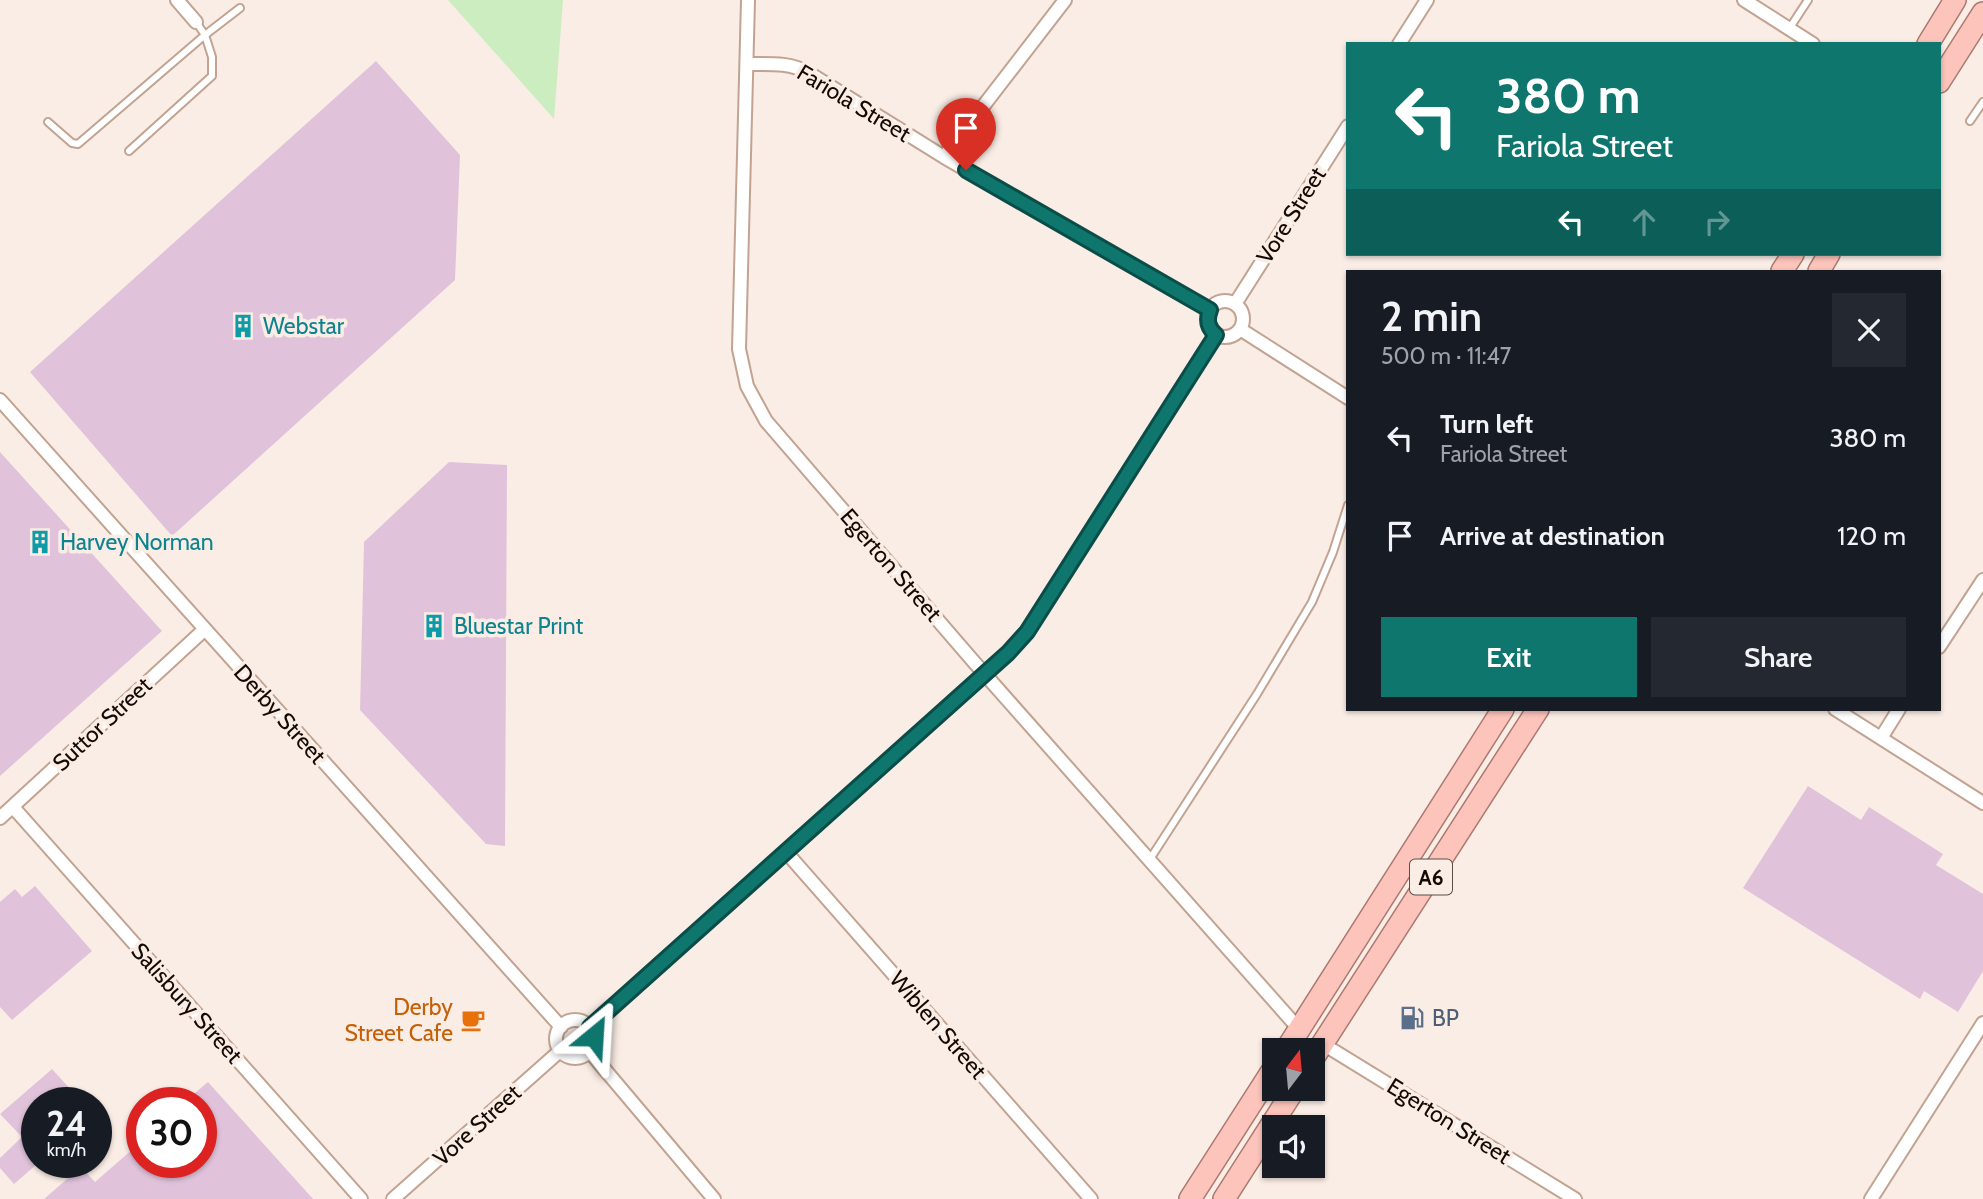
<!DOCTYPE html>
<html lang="en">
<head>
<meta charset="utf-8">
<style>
	:root { --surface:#171b24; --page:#242831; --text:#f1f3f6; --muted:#9ea1a6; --accent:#0f766e }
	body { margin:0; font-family:Cabin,sans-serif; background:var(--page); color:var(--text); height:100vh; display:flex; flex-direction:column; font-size:26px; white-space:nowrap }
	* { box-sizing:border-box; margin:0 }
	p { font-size:23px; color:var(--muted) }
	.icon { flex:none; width:38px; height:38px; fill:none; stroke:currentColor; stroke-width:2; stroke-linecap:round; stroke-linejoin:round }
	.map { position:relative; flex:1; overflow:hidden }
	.side { position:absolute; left:1346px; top:270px; width:595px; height:441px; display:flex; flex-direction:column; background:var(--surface); border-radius:0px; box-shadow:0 2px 5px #0004 }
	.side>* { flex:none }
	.top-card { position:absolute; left:1346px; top:42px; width:595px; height:214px; border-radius:0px; box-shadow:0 2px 5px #0004; background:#0f766e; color:#fff; overflow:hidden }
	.needle { width:46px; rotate:16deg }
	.buttons { position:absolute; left:1262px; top:1038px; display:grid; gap:14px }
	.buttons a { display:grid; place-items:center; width:63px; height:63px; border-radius:0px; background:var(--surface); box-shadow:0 2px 5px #0004; font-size:35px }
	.speed { position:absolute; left:21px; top:1087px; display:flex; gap:14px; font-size:35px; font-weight:700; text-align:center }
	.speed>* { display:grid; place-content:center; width:91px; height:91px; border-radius:50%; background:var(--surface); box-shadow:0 2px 5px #0004; line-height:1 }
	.speed small { font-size:18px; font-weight:400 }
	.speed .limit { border:10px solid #d22; background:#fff; color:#111 }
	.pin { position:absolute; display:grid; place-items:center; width:60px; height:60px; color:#fff; margin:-72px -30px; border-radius:50% 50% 50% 0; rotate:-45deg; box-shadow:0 0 7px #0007 }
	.pin .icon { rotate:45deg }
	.me { position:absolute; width:77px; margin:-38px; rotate:27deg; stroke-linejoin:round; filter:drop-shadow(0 0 5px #0008) }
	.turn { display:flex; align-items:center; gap:24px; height:147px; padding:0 35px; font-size:32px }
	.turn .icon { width:91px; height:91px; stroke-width:2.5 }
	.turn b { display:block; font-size:49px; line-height:60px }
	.lanes { display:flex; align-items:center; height:66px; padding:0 35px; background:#0003; justify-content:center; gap:35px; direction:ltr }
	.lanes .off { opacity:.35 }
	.round { display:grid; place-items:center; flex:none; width:74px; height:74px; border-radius:0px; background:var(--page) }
	.head { display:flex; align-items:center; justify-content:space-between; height:119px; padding:0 35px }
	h1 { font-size:42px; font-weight:600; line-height:52px }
	.primary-button { display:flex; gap:14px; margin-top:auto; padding:14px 35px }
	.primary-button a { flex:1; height:80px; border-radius:0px; background:var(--accent); color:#fff; font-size:28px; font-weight:600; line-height:80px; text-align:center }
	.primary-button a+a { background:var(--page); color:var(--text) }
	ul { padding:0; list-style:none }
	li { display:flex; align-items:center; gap:21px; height:98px; padding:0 35px }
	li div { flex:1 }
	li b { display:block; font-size:26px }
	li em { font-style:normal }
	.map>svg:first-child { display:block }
	.green { fill:#cbedbf }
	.building { fill:#e0c3db }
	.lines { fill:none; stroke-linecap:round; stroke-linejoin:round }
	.service-casing { stroke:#c2a391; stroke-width:10 }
	.minor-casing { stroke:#c2a391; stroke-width:16 }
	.trunk-casing { stroke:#ab7970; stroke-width:24 }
	.service { stroke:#fff; stroke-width:6 }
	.minor { stroke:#fff; stroke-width:12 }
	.trunk { stroke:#fcc4bb; stroke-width:21 }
	.route-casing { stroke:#0a4d48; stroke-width:18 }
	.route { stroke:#0f766e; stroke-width:12 }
	.labels { text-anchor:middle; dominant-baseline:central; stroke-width:7; stroke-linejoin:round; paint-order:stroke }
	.shield { fill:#faede5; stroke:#594e48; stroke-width:2 }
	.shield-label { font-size:21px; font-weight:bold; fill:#140a04 }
	.street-label { font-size:23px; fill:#140a04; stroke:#faede5 }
	.culture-label { font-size:23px; fill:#0d838f; stroke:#faede5; text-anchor:start }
	.food-label { font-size:23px; fill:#c56008; stroke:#faede5; text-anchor:end }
	.service-label { font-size:23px; fill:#4e5e75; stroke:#faede5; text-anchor:start }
</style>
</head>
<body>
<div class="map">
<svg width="1983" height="1199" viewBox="0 0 1983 1199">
	<rect width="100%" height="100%" fill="#faede5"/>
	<path class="green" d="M448 0H563L554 119Z"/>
	<path class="building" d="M376 61 460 155 455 280 172 536 30 372Z
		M0 452 162 631 0 776Z
		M449 462 507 465 505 846 486 844 360 710 364 542Z
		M1808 786 1861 820 1869 807 1943 854 1936 865 1983 894V971L1958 1012 1924 991 1920 999 1743 888Z
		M35 886 92 951 12 1020 0 1007V902L15 889 22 897Z
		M52 1069 82 1102H37V1164L14 1184 0 1168V1158L22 1137 0 1114Z
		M208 1082 313 1199H44L81 1167 95 1182 142 1141V1162H201V1102H184Z"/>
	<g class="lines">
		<g class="service-casing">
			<path id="service" d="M1789 29 1808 0
				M1970 121 1983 102
				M48 122 72 143 78 144 205 35 196 22
				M129 151 212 76V57L205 35 240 8
				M1150 859 1257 694 1312 602 1333 552 1348 505"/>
		</g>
		<g class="minor-casing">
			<path id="minor" d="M177 0 196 22
				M748 0 739 349 747 386 766 421 974 662 1299 1029
				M1744 0 1813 44
				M1399 44 1427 0
				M747 64C770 64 789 62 809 73L944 157 1210 310
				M944 157 1065 0
				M1207 319a18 18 0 1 1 36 0a18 18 0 1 1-36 0Z
				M1235 304 1348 126
				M1240 329 1348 398
				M0 400 561 1027
				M1939 647 1983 580
				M1835 709 1983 803
				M1881 738 1899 709
				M13 807 361 1199
				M0 818 205 629
				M786 852 1091 1199
				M556 1039a19 19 0 1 1 38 0a19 19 0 1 1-38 0Z
				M590 1027 1008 653 1027 632 1216 335
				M1323 1044 1575 1199
				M590 1052 714 1199
				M393 1199 561 1050
				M1871 1199 1983 1023"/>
		</g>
		<g class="trunk-casing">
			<path id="trunk" d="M1928 44 1955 0
				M1939 82 1983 13
				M1782 271 1793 254
				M1819 271 1829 254
				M1286 1050 1503 709
				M1312 1060 1538 709
				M1190 1199 1274 1068
				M1224 1199 1295 1088"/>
		</g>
		<use href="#service" class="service"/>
		<use href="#minor" class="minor"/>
		<use href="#trunk" class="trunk"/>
	</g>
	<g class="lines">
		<g class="route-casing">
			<path id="route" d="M594 1036 590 1027 1008 653 1027 632 1216 335C1208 328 1206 321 1210 310L966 170"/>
		</g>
		<use href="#route" class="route"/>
	</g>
	<defs>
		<g id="building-bare" transform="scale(1.89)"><path d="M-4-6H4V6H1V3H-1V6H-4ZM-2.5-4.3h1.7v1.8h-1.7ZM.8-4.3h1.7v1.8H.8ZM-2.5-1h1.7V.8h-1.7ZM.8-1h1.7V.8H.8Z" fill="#0f9aa8" stroke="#faede5" stroke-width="2.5" paint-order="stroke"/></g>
		<g id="fuel-bare" transform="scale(1.89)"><path d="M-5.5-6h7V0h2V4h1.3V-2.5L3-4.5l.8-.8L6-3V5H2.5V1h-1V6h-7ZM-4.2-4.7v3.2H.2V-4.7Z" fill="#5c6f8a" stroke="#faede5" stroke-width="2.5" paint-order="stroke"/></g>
		<g id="cafe-bare" transform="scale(1.89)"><path d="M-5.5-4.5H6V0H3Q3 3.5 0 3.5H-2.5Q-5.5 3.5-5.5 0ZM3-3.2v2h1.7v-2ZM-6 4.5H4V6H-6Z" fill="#e8710a" stroke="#faede5" stroke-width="2.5" paint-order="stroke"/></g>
	</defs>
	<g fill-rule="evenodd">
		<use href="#building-bare" x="243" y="326"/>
		<use href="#building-bare" x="40" y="542"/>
		<use href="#building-bare" x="434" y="626"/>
		<use href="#fuel-bare" x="1412" y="1018"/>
		<use href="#cafe-bare" x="473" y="1020"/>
	</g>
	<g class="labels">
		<rect class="shield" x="1410" y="859.5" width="42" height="35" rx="5"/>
		<g class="shield-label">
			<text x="1431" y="877">A6</text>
		</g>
		<g class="street-label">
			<text transform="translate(854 103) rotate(31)">Fariola Street</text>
			<text transform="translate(1291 215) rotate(-58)">Vore Street</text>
			<text transform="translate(891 565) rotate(49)">Egerton Street</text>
			<text transform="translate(280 714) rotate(48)">Derby Street</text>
			<text transform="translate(102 724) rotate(-43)">Suttor Street</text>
			<text transform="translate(187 1003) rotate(48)">Salisbury Street</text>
			<text transform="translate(938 1025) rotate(49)">Wiblen Street</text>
			<text transform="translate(1449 1121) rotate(32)">Egerton Street</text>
			<text transform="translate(477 1125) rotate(-42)">Vore Street</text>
		</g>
		<g class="culture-label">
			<text x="263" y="326">Webstar</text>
			<text x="60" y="542">Harvey Norman</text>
			<text x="454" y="626">Bluestar Print</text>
		</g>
		<g class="food-label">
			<text x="453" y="1007">Derby<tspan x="453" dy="26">Street Cafe</tspan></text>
		</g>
		<g class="service-label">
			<text x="1432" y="1018">BP</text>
		</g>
	</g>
</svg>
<div class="buttons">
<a><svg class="needle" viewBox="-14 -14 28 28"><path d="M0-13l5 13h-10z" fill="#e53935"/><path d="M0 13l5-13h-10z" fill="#9ea1a6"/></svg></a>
<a><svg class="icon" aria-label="sound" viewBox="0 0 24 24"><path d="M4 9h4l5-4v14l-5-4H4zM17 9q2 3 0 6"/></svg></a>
</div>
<div class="speed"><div>24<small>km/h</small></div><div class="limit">30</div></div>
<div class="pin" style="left:966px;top:170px;background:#d93025"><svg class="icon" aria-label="arrive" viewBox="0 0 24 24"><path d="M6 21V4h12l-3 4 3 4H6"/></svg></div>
<svg class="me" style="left:594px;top:1036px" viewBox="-20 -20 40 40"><path d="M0-17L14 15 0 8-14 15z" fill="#0f766e" stroke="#fff" stroke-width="4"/></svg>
<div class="top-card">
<div class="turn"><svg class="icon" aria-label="left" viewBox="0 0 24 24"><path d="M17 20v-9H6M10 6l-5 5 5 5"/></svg><div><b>380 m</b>Fariola Street</div></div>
<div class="lanes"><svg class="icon" aria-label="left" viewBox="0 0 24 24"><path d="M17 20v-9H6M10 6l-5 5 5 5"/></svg><svg class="icon off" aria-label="ahead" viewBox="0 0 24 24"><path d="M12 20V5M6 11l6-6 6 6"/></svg><svg class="icon off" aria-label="right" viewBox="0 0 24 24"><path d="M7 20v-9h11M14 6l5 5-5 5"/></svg></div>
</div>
<section class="side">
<div class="head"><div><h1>2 min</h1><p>500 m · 11:47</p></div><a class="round"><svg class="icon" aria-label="close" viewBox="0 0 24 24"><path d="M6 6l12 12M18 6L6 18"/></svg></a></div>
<ul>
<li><svg class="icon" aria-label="left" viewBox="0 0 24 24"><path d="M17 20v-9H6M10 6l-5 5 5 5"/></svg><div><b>Turn left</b><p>Fariola Street</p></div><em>380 m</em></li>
<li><svg class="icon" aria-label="arrive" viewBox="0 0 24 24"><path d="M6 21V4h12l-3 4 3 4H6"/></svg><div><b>Arrive at destination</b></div><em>120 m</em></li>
</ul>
<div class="primary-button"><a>Exit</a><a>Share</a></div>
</section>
</div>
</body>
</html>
